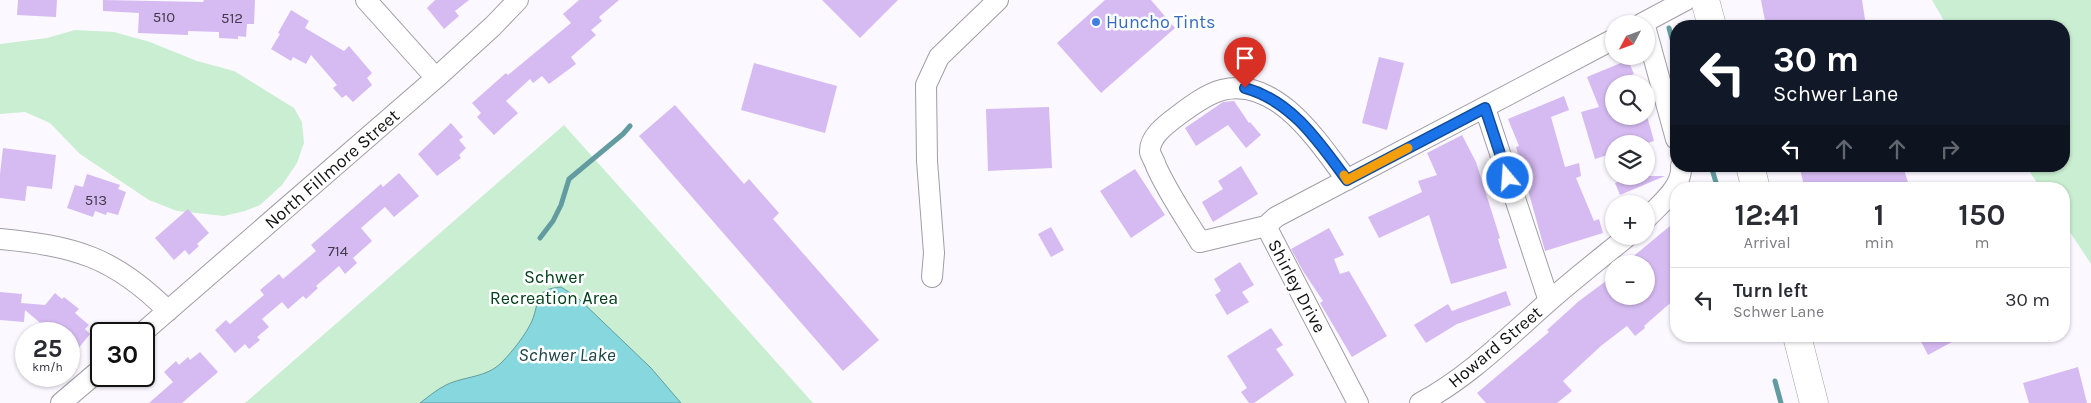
<!DOCTYPE html>
<html lang="en">
<head>
<meta charset="utf-8">
<style>
	:root { --surface:#fff; --page:#f7f7f7; --text:#2b2b33; --muted:#7c7c81; --line:#e1e1e2 }
	body { margin:0; font-family:Karla,sans-serif; background:var(--page); color:var(--text); height:100vh; display:flex; flex-direction:column; font-size:19px; white-space:nowrap }
	* { box-sizing:border-box; margin:0 }
	p { font-size:16px; color:var(--muted) }
	.icon { flex:none; width:28px; height:28px; fill:none; stroke:currentColor; stroke-width:2; stroke-linecap:round; stroke-linejoin:round }
	.map { position:relative; flex:1; overflow:hidden }
	.drawer { position:absolute; left:1670px; top:182px; width:400px; height:160px; display:flex; flex-direction:column; background:var(--surface); border-radius:20px; box-shadow:0 1px 4px #0004 }
	.drawer>* { flex:none }
	.top-card { position:absolute; left:1670px; top:20px; width:400px; height:152px; border-radius:20px; box-shadow:0 1px 4px #0004; background:#111827; color:#fff; overflow:hidden }
	.needle { width:32px; rotate:229deg }
	.buttons { position:absolute; left:1605px; top:15px; display:grid; gap:10px }
	.buttons a { display:grid; place-items:center; width:50px; height:50px; border-radius:50%; background:var(--surface); box-shadow:0 1px 4px #0004; font-size:25px }
	.speed { position:absolute; left:15px; top:322px; display:flex; gap:10px; font-size:25px; font-weight:700; text-align:center }
	.speed>* { display:grid; place-content:center; width:65px; height:65px; border-radius:50%; background:var(--surface); box-shadow:0 1px 4px #0004; line-height:1 }
	.speed small { font-size:12px; font-weight:400 }
	.speed .limit { border:2px solid #111; border-radius:8px; background:#fff; color:#111 }
	.pin { position:absolute; display:grid; place-items:center; width:42px; height:42px; color:#fff; margin:-51px -21px; border-radius:50% 50% 50% 0; rotate:-45deg; box-shadow:0 0 5px #0007 }
	.pin .icon { rotate:45deg }
	.me { position:absolute; width:55px; margin:-28px; rotate:342deg; stroke-linejoin:round; filter:drop-shadow(0 0 4px #0008) }
	.turn { display:flex; align-items:center; gap:18px; height:105px; padding:0 20px; font-size:22px }
	.turn .icon { width:65px; height:65px; stroke-width:2.5 }
	.turn b { display:block; font-size:35px; line-height:42px }
	.lanes { display:flex; align-items:center; height:48px; padding:0 20px; background:#0003; justify-content:center; gap:25px; direction:ltr }
	.lanes .off { opacity:.35 }
	.eta { display:flex; justify-content:space-evenly; align-items:center; height:85px; text-align:center }
	.eta b { font-size:30px; font-weight:700; line-height:35px }
	ul { padding:0; list-style:none }
	li { display:flex; align-items:center; gap:15px; height:65px; padding:0 20px; border-top:1px solid var(--line) }
	li div { flex:1 }
	li b { display:block; font-size:19px }
	li em { font-style:normal }
	.map>svg:first-child { display:block }
	.green { fill:#caeed1 }
	.water { fill:#86d8de; stroke:#639ca0 }
	.lines { fill:none; stroke-linecap:round; stroke-linejoin:round }
	.stream { stroke:#639ca0; stroke-width:5 }
	.building { fill:#d6bbf2 }
	.minor-casing { stroke:#a09da5; stroke-width:22 }
	.secondary-casing { stroke:#a09da5; stroke-width:29 }
	.minor { stroke:#fff; stroke-width:20 }
	.secondary { stroke:#fff; stroke-width:28 }
	.route-casing { stroke:#114b97; stroke-width:12 }
	.route { stroke:#1a73e8; stroke-width:9 }
	.slow { stroke:#f59e0b; stroke-width:9 }
	.shop-dot { fill:#3f7fe0; stroke:#fff; stroke-width:2 }
	.labels { text-anchor:middle; dominant-baseline:central; stroke-width:5; stroke-linejoin:round; paint-order:stroke }
	.number-label { font-size:15px; fill:#423a49 }
	.shop-label { font-size:18px; fill:#366cbe; stroke:#fff; text-anchor:start }
	.street-label { font-size:18px; fill:#100f11; stroke:#fff }
	.park-label { font-size:18px; fill:#00401b; stroke:#fff }
	.water-label { font-size:19px; font-style:italic; fill:#1c4346; stroke:#fff }
</style>
</head>
<body>
<div class="map">
<svg width="2091" height="403" viewBox="0 0 2091 403">
	<rect width="100%" height="100%" fill="#fbf8ff"/>
	<path class="green" d="M1932 0H2091V264L2064 223V189H2041L2026 166H2064V26H1947Z
		M75 30 114 32 150 42 197 61 234 71 294 108 302 122 304 143 297 163 282 185 260 205 245 211 224 216 177 211 149 200 80 154 50 123 25 112 0 114V44L47 38Z
		M564 125 813 403H245Z"/>
	<path class="water" d="M561 287 578 298 651 368 681 403H420C428 397 436 390 446 385 464 376 487 378 502 362 513 351 526 334 532 321 540 301 534 289 561 287Z"/>
	<g class="lines">
		<path class="stream" d="M1669 28 1676 53
			M1711 166 1718 189
			M540 238 553 221 561 205 569 179 623 134 630 126
			M1775 381 1781 403"/>
	</g>
	<path class="building" d="M18 0H57L56 17 17 15Z
		M103 0 203 2 204 0H255L254 24H247L246 37 238 36V39L219 38V32L188 31V35L138 33 139 13 103 11Z
		M435 0H469L455 11 459 16 444 29 427 8Z
		M579 0H619L599 17 602 21 591 30 596 35 571 57 576 64 549 84 542 76 533 83 530 79 506 101 518 113 494 135 477 117 481 113 472 103 506 73 508 75 571 23 563 14Z
		M822 0H898L860 38Z
		M1105 0H1151L1175 28 1101 93 1057 43Z
		M1761 0H1862L1866 26H1766Z
		M291 10 309 21 305 28 344 51 349 46 372 73 367 78 372 85 353 102 346 95 342 98 333 88 337 85 311 55 306 64 293 57 291 61 271 49 280 34 278 33Z
		M1379 57 1404 63 1387 130 1362 123Z
		M1628 60 1634 74 1614 81V116H1647L1654 141 1645 144H1614V153L1595 159 1581 112 1599 107 1587 77Z
		M754 63 837 86 825 133 741 110Z
		M1564 96 1569 110 1551 117 1565 167 1579 163 1581 176 1576 178 1594 221 1599 219 1603 233 1545 251 1516 147 1519 146 1508 119Z
		M1234 101 1249 123 1250 122 1261 135 1246 148 1228 125 1196 146 1185 128 1223 102Z
		M675 105 744 184 749 179 779 213 773 219 879 340 843 371 639 136Z
		M1049 107 1052 168 988 171 986 109Z
		M451 123 463 137 459 140 466 148 459 155 461 158 437 176 418 154Z
		M1462 135 1476 162 1500 238 1498 239 1507 268 1451 284 1429 215 1379 238 1368 217 1422 192 1418 181 1437 175 1427 153Z
		M3 148 56 155 52 189 27 186 25 201 0 198V174Z
		M1241 166 1258 194 1213 222 1202 202 1223 189 1218 181Z
		M1799 166H1903L1910 189H1805Z
		M1135 169 1165 215 1131 238 1100 191Z
		M399 173 419 196 394 217 385 207 361 228 372 241 353 258 357 263 345 274 339 266 316 286 318 288 306 299 303 296 288 309 282 302 262 319 269 327 257 337 260 340 249 349 245 344 235 353 215 330 226 320 230 324 264 295 260 290 279 274 283 279 316 251 311 245 381 184 383 187Z
		M87 174 120 185 118 189 126 192 118 215 107 212 106 215 95 211 93 217 67 208 75 185 83 187Z
		M1632 176H1665L1620 195 1615 183Z
		M188 209 209 233 197 244 199 246 189 255 185 250 174 260 155 238Z
		M1676 221V298L1644 326 1645 328 1635 336 1627 326 1602 345 1563 381 1572 391 1557 403H1486L1477 393 1549 332 1547 330 1579 301 1606 281 1614 290V296H1646V264H1624Z
		M1051 227 1064 250 1051 257 1038 234Z
		M1329 228 1344 255 1334 259 1340 274 1349 271 1387 336 1352 357 1320 303 1323 301 1303 271 1291 249Z
		M1240 262 1254 285 1242 292 1249 302 1227 315 1215 295 1221 291 1214 279Z
		M1506 291 1511 305 1457 324 1426 343 1414 325 1448 304 1452 311Z
		M0 292 22 294 21 303 45 305 55 293 62 299 64 297 79 309 75 313 89 325 85 329 90 334 69 360V334H53L25 310 24 322 0 320Z
		M1271 328 1283 345 1276 349 1294 375 1254 403H1249L1241 392 1247 388 1227 356Z
		M1918 336H1963L1928 355Z
		M200 352 218 372 182 403H149L173 382 164 372 176 361 179 365 188 357 190 360Z
		M2078 367 2087 403H2029L2023 383Z"/>
	<g class="lines">
		<g class="minor-casing">
			<path id="minor" d="M366 0 436 78
				M1641 24 1686 0
				M1646 30 1676 139
				M1485 108 1549 301
				M1646 219C1659 205 1683 187 1681 166
				M1266 226 1200 242C1185 217 1168 193 1156 166 1155 162 1151 156 1150 152 1149 136 1168 123 1180 114 1192 105 1207 94 1222 90 1277 76 1319 143 1347 180
				M0 239C75 246 114 257 168 311
				M932 277 934 253 927 161 926 85 939 57 998 0
				M141 334 436 78 493 26 518 0
				M61 403 101 369
				M1358 403 1266 226 1276 217 1614 39
				M1420 403C1469 377 1507 338 1548 302 1574 279 1601 258 1628 236"/>
		</g>
		<g class="secondary-casing">
			<path id="secondary" d="M1705 0 1712 26
				M1750 166 1756 189
				M1797 336 1814 403"/>
		</g>
		<use href="#minor" class="minor"/>
		<use href="#secondary" class="secondary"/>
	</g>
	<g class="lines">
		<g class="route-casing">
			<path id="route" d="M1245 88C1292 101 1319 142 1347 180L1485 108 1508 178"/>
		</g>
		<use href="#route" class="route"/>
		<path class="slow" d="M1344 175 1347 180 1408 148"/>
	</g>
	<circle class="shop-dot" cx="1096" cy="22" r="5"/>
	<g class="labels">
		<g class="number-label">
			<text x="164" y="17">510</text>
			<text x="232" y="18">512</text>
			<text x="96" y="200">513</text>
			<text x="338" y="251">714</text>
		</g>
		<g class="shop-label">
			<text x="1106" y="22">Huncho Tints</text>
		</g>
		<g class="street-label">
			<text transform="translate(332 169) rotate(-41)">North Fillmore Street</text>
			<text transform="translate(1297 286) rotate(62)">Shirley Drive</text>
			<text transform="translate(1495 347) rotate(-40)">Howard Street</text>
		</g>
		<g class="park-label">
			<text x="554" y="277">Schwer<tspan x="554" dy="21">Recreation Area</tspan></text>
		</g>
		<g class="water-label">
			<text x="567" y="355">Schwer Lake</text>
		</g>
	</g>
</svg>
<div class="buttons">
<a><svg class="needle" viewBox="-14 -14 28 28"><path d="M0-13l5 13h-10z" fill="#e53935"/><path d="M0 13l5-13h-10z" fill="#7c7c81"/></svg></a>
<a><svg class="icon" aria-label="search" viewBox="0 0 24 24"><circle cx="10" cy="10" r="6"/><path d="M15 15l6 6"/></svg></a>
<a><svg class="icon" aria-label="layers" viewBox="0 0 24 24"><path d="M12 4l9 5-9 5-9-5zM3 14l9 5 9-5"/></svg></a>
<a>+</a>
<a>−</a>
</div>
<div class="speed"><div>25<small>km/h</small></div><div class="limit">30</div></div>
<div class="pin" style="left:1245px;top:88px;background:#d93025"><svg class="icon" aria-label="arrive" viewBox="0 0 24 24"><path d="M6 21V4h12l-3 4 3 4H6"/></svg></div>
<svg class="me" style="left:1508px;top:178px" viewBox="-20 -20 40 40"><circle r="17" fill="#1a73e8" stroke="#fff" stroke-width="3"/><path d="M0-11L8 9 0 5-8 9z" fill="#fff"/></svg>
<div class="top-card">
<div class="turn"><svg class="icon" aria-label="left" viewBox="0 0 24 24"><path d="M17 20v-9H6M10 6l-5 5 5 5"/></svg><div><b>30 m</b>Schwer Lane</div></div>
<div class="lanes"><svg class="icon" aria-label="left" viewBox="0 0 24 24"><path d="M17 20v-9H6M10 6l-5 5 5 5"/></svg><svg class="icon off" aria-label="ahead" viewBox="0 0 24 24"><path d="M12 20V5M6 11l6-6 6 6"/></svg><svg class="icon off" aria-label="ahead" viewBox="0 0 24 24"><path d="M12 20V5M6 11l6-6 6 6"/></svg><svg class="icon off" aria-label="right" viewBox="0 0 24 24"><path d="M7 20v-9h11M14 6l5 5-5 5"/></svg></div>
</div>
<section class="drawer">
<div class="eta">
<div><b>12:41</b><p>Arrival</p></div>
<div><b>1</b><p>min</p></div>
<div><b>150</b><p>m</p></div>
</div>
<ul>
<li><svg class="icon" aria-label="left" viewBox="0 0 24 24"><path d="M17 20v-9H6M10 6l-5 5 5 5"/></svg><div><b>Turn left</b><p>Schwer Lane</p></div><em>30 m</em></li>
</ul>
</section>
</div>
</body>
</html>
